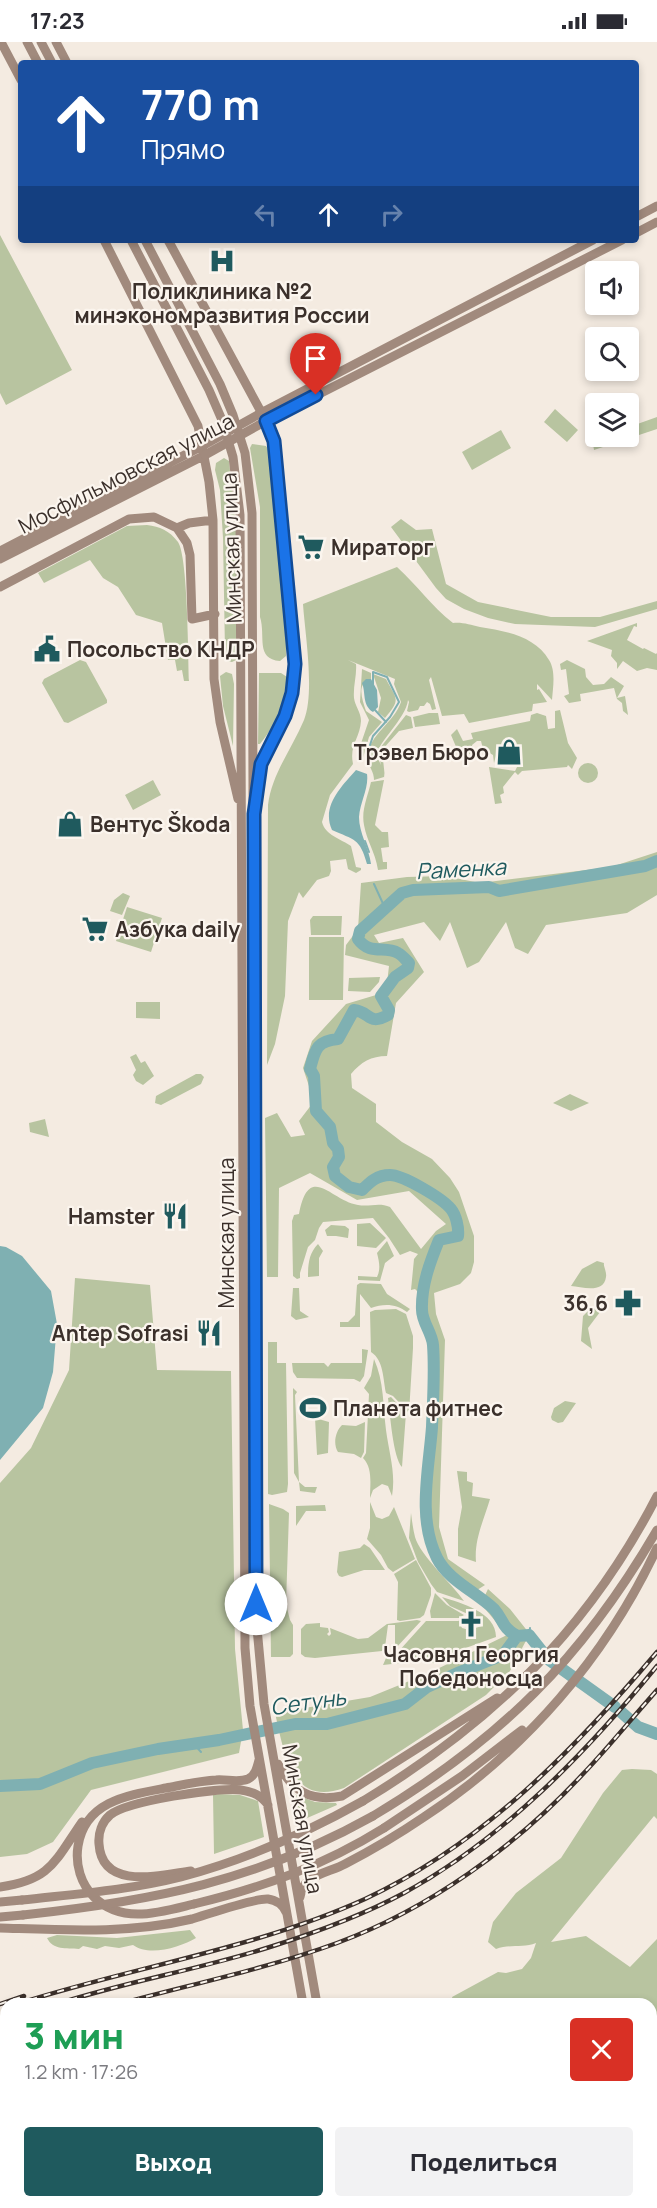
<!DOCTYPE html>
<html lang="ru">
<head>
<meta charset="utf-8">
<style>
	:root { --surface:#fff; --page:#f2f2f3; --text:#2b2b33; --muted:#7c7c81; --accent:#1f5a5e }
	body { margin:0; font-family:Manrope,sans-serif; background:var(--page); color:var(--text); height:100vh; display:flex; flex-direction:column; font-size:22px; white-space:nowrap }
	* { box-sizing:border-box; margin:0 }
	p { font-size:20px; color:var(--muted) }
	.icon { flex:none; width:33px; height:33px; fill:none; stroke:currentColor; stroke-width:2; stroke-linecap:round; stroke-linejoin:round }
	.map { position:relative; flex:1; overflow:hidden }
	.drawer { position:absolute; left:0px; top:1956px; width:657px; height:210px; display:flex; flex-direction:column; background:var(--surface); border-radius:18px 18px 0 0; box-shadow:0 3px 9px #0003 }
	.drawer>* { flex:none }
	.guide { position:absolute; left:18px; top:18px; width:621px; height:183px; border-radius:6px; box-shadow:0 3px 9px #0003; background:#1a4fa0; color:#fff; overflow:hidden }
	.buttons { position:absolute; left:585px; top:219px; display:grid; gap:12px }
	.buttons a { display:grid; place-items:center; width:54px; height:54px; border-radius:6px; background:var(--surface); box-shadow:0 3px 9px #0003; font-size:30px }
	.pin { position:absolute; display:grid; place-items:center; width:51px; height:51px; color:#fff; margin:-62px -26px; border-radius:50% 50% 50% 0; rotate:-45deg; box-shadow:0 0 6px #0007 }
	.pin .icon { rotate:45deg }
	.me { position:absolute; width:66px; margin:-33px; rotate:0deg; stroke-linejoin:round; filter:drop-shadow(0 0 4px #0008) }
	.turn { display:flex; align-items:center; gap:21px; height:126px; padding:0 24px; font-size:27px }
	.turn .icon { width:78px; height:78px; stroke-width:2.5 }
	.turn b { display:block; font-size:42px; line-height:51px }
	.lanes { display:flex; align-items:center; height:57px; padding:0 24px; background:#0003; justify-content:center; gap:30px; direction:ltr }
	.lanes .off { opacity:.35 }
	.round { display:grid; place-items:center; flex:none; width:63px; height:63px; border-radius:6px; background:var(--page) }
	.head { display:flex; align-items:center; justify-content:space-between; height:102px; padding:0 24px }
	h1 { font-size:36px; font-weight:800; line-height:45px; color:#1e9e55 }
	.cta { display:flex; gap:12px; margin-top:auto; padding:12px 24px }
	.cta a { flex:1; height:69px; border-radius:6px; background:var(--accent); color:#fff; font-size:24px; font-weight:800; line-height:69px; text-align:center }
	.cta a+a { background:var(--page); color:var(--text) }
	.status { display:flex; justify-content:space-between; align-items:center; height:42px; padding:0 30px; background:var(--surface); direction:ltr }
	.status svg { height:16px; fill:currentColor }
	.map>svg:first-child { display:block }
	.green { fill:#b8c4a0 }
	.water { fill:#7fb0b2 }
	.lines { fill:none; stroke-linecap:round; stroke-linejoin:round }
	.stream { stroke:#7fb0b2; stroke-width:2 }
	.river { stroke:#7fb0b2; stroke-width:12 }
	.secondary { stroke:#a18a7d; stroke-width:9 }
	.rail-casing { stroke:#3b302b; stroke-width:4.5 }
	.rail { stroke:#fbf5ee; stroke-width:2; stroke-dasharray:7; stroke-linecap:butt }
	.secondary-bridge { stroke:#a18a7d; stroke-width:9 }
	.route-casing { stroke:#114b97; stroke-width:15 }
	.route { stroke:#1a73e8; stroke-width:10 }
	.labels { text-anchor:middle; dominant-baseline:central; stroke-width:4.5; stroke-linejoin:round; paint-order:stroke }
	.poi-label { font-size:21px; font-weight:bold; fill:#3b302b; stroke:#fbf5ee; text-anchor:start }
	.street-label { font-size:21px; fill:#3b302b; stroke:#fbf5ee }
	.water-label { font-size:22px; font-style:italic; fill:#1f5a5e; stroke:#fbf5ee }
</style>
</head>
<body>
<div class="status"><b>17:23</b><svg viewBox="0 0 49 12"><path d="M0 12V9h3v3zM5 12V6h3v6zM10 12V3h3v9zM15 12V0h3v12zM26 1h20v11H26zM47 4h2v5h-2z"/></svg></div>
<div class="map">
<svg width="657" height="2166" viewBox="0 0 657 2166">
	<rect width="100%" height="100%" fill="#f4ebe1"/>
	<path class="green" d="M0 193 72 328 6 363 0 351Z
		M555 367 578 388 567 400 544 380Z
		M657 375V387L594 408 593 402 606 395 628 394 629 385Z
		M501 388 511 406 472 428 462 410Z
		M252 402 266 404 270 410 287 593 286 614 280 619C255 617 266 594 260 575V465L250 406Z
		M224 416 229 419 236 484V618L232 620 226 619 225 609 223 496 220 448 215 428 216 421Z
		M401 477 416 488 432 487 446 542 478 560 551 575H600L657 559V567L595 585 515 582 488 576 464 567 446 557 436 546 391 485Z
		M147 483C160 485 169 488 178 500 188 515 188 615 189 639H184L182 628 177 629 175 618H168L162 581 136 573 118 545 103 536 90 518 44 541 38 531 127 484Z
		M397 525C418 544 431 564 453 581 463 580 470 583 480 585 505 589 535 594 549 618 556 629 553 645 552 658L537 642V648L539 647 547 660 533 662 532 669 469 681 464 672 442 674 431 635 429 638 436 667 432 668 430 662 427 660 424 664H420L418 668 409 670 407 669 409 660 408 658C406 677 375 703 377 714 378 718 380 720 381 723L379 713 380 706 406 673 411 675 413 686 399 689 382 708 385 736 384 731V735L374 738C374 728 367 723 367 716 369 692 394 681 401 660L394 642 395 637 348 618 356 622C357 633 353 644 354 656 355 664 361 670 361 679 360 696 349 703 353 722L330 753 322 780C325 793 341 797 351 804L356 825 361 826V828L356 831 348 827 346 817 330 819 331 829 329 834 317 838 303 856 299 850 288 879 285 954 275 1002 267 1023 268 763C272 731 292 707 304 678 315 650 305 592 303 562Z
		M637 581V585L634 584 627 598 643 607 644 606 656 612 657 611V628L647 626 637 629 623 619 617 627V621L611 614 612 608 587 599Z
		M80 618 86 620 107 658V661L68 681 64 680 42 641 44 637Z
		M567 618 585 627 586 635 593 643 604 642 611 635 624 644 617 656 625 654 628 673 623 669 622 661 617 657 614 646 580 652 581 659 569 661 564 654 569 652 566 627 561 628 560 622Z
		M362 627 371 631V637C356 641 362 657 366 669L382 680 369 695 363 716 357 715V713L369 678 360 660Z
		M226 630 232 632 234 642 233 704 223 664 220 634Z
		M259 631H281L287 635C283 668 281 675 260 702H258Z
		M373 632 386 637C397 658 401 657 385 676L378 670 381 656Z
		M560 668 568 701 577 716 572 727 568 723 567 725 522 729 518 733 515 730 503 745 504 751 500 753 502 761 495 762 489 725 515 729 521 717 513 704 509 701C498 703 497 711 494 721L493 713 483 707 481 699H477L472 703 473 709 477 710 475 715 467 710 469 706 464 704 457 707 451 693 457 687 463 699 473 697 471 691 530 679 531 673 537 671 546 674 548 687 555 686V669Z
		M429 671H438L440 682 415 685 413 675Z
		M578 731a10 10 0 1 1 20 0a10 10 0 1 1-20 0Z
		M153 738 161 753 133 768 125 753Z
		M384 738 375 783 382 790H388L389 805 381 806 383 820H387V827L378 828C375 809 367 800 364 783 361 768 368 754 371 740Z
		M657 810V853L627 871 546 883 528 912 515 906 506 880 479 920 467 926 450 880 440 899 424 880 374 893 379 901 403 896 424 930 396 961 387 1014C371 1014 361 1020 351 1032L352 1046 376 1062V1080L402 1100 432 1117 450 1136 459 1150 474 1194V1220L471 1231 460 1242 434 1251 436 1272 445 1298 439 1485 448 1517 485 1543 474 1550 448 1531 437 1516 429 1492 426 1451 432 1385 433 1301 422 1270 423 1255 415 1247 411 1248 414 1217 418 1212 410 1209 400 1213 389 1196 373 1176 323 1180 319 1186 315 1198 308 1205 300 1231V1236L297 1237 293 1234 292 1179 294 1173 299 1172C309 1119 331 1159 358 1163 370 1165 379 1160 390 1165L421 1207 436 1189 446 1182 409 1149 357 1158 310 1131 279 1146 278 1235H267L265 1076 277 1071 291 1095 305 1093 299 1079 312 1062 309 1044 303 1026 312 999 346 962 386 950 389 924 345 913 346 903 358 887 361 841 407 835 445 834 480 841 611 825Z
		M123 851 130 854 122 873 110 869 114 858Z
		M127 865 162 876 151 910 116 899Z
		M313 874H342L341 893H311L310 878Z
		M309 895H344L343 958H309Z
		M380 935 379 940 370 950 348 949 349 936Z
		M136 960H160V977L136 976Z
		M136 1012 141 1021 145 1019 154 1034 143 1043 136 1039 133 1033 136 1028 130 1015Z
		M196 1032H201L204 1035 201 1042 161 1063 155 1061 156 1054Z
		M570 1052 572 1053 589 1061 571 1069 553 1061Z
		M45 1077 49 1095 30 1090 29 1081Z
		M370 1181 386 1196 376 1206 357 1204V1182Z
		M331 1183 345 1184 349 1187 348 1196 336 1194H327L325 1188Z
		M387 1199 394 1214 385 1221 380 1239 358 1238V1234L377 1235C381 1227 379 1219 377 1211Z
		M318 1202 323 1209 319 1216V1234L308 1235C308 1222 309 1211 318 1202Z
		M597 1219 604 1221C603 1224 607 1230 606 1235 604 1252 582 1245 571 1244L582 1227Z
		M75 1236 150 1243 157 1328 231 1329 235 1607 243 1688 239 1711 91 1748 53 1800 27 1812 0 1815V1441L31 1406 69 1328Z
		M360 1241 381 1242 387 1252 410 1267 407 1270C397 1262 384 1261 371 1266L360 1252V1285H340V1280H348L355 1273 357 1243Z
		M293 1246H299L300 1269 309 1275 296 1278 291 1274Z
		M599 1266 600 1270 588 1286 592 1307 581 1299 583 1274 590 1267Z
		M396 1267 406 1272 413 1294V1306L409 1371 393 1354 386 1351C383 1338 384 1318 371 1310L370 1270 375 1268Z
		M268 1300H277V1321H286L288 1442 287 1450 272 1453 268 1452Z
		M362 1307 368 1308 364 1334 360 1340 354 1337 297 1336 293 1330 292 1321H324L328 1325 331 1321H362Z
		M374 1317C384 1339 383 1364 386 1388 389 1411 396 1431 392 1454L388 1444 382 1442 373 1448 370 1456C370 1443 373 1426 363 1416L366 1411 369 1352 364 1346 371 1334Z
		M293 1346 297 1350 295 1353 299 1440 305 1445H317L315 1451 300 1449 299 1440 294 1431Z
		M391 1355 406 1371 402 1425C393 1416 390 1371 388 1356Z
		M565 1359 576 1361 563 1380 558 1381 552 1378 551 1375 554 1366Z
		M315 1376 329 1380 328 1411 317 1413Z
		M365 1380 364 1410 361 1416 354 1412 338 1410C333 1402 335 1390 342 1383L356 1384Z
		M457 1429 467 1430V1439L473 1441 472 1454 490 1457C484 1478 474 1497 476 1520L458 1514V1487L462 1465Z
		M370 1460 376 1475 382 1477 389 1474 394 1465 415 1517 393 1530 388 1526 381 1513 367 1497 370 1486Z
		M269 1462 283 1467 289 1471 286 1562 290 1578 293 1583V1612L290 1615H271Z
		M325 1463 326 1469H306L296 1484V1464Z
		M411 1471C412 1479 413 1487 415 1495 420 1513 452 1542 464 1559L437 1550 431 1542 418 1520 409 1496Z
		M364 1502 370 1506 385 1528H364L342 1535 339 1534 337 1530 339 1510 360 1506Z
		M416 1518 431 1546V1553L424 1573 420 1576 400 1579 397 1578 398 1540 394 1532Z
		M488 1547 510 1567 529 1591V1593L510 1629 486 1653 344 1746C290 1766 284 1708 275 1671L370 1655 429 1631 507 1593 481 1562Z
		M435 1551 447 1563 464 1573 459 1576H431L430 1569Z
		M442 1555C461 1561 496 1570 496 1595L452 1611 435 1622 428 1618 383 1623 386 1616 419 1613 418 1607 398 1610 426 1579H458L471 1575 477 1579H463L460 1582 462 1586 469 1588 482 1584 479 1577 450 1564Z
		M417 1578 421 1579 395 1607V1583H388L385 1605 382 1609 315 1616 305 1615 301 1612V1587L306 1582 320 1581V1585L328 1586 329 1590 327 1592 329 1594 331 1592 330 1586 358 1597 368 1596 387 1582Z
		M632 1727 651 1728 657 1732V1777L654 1774 551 1900 586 1894 630 1925 657 1897V2166H530L531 2160H651V1962H454L452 1955 498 1930 506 1931 522 1927 531 1916 536 1901C523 1906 510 1902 496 1907L488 1900 493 1880 516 1851 561 1816 603 1751 622 1728Z
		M219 1752 240 1753 258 1759 264 1795 214 1812 213 1753Z
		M294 1752 315 1760 336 1761 337 1763 298 1780Z
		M190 1888 196 1896C181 1905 149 1915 133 1903L119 1906 105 1904 97 1907 83 1904 79 1907C66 1906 53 1908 47 1896L57 1893 117 1896Z
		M6 2030V2160H326L327 2166H0V2033Z
		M378 2160H463L459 2166H377Z"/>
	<path class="water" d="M366 637H371L377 648 378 665 373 670C362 663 366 651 362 641Z
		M356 728 367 732C369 746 360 760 359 775 359 791 369 806 371 822H367C360 796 354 798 332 788 321 764 342 744 356 728Z
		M0 1204 6 1205 22 1214 51 1249 57 1282 53 1330 43 1366 0 1418Z"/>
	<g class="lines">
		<path class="stream" d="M375 668 386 680
			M366 715 373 694 390 675 399 660 387 635 373 630V642
			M365 799 369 810
			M374 842 385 866
			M529 1593 530 1586
			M194 1702 201 1710"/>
		<path class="river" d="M517 1594C501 1585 504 1578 494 1567 476 1550 448 1538 437 1516 417 1476 429 1427 432 1385 433 1358 435 1330 433 1303 432 1291 422 1280 422 1268 421 1244 430 1220 439 1198L458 1194C459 1186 456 1173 451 1167 442 1156 403 1133 390 1133 377 1133 370 1140 362 1148L349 1145 335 1134 333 1125 339 1115 338 1107 333 1101 330 1085 316 1069 314 1034 310 1027C315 1008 316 999 338 997L354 968C371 970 368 984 388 973L389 968 381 954 395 935 408 926 409 921C406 918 402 913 398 911 385 903 370 914 358 897L360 889 402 851 413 848 489 845 499 849 645 824 657 819
			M621 1670 638 1685 657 1692
			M0 1744 40 1742 92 1721 158 1707 219 1698 295 1682H327L405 1662 427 1645 460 1630 503 1613 517 1594 529 1593 548 1617 615 1665"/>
		<path class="secondary" d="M1 0 21 38
			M27 0 38 21
			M41 0 52 21
			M56 0 67 21
			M636 175 657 164
			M636 191 657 180
			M104 198 198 384 209 440 213 478 214 637 220 680 238 757
			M131 198 209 348 222 378 233 415 240 473 245 1606 250 1664 303 1962
			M145 198 220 342 233 373 245 411 252 471 256 1575 264 1662 317 1962
			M168 198 266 379 274 399 295 622C293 640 292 656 285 672 276 695 262 713 258 737
			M261 371 593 198
			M266 379 622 198
			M177 486 189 481 213 478
			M0 509 202 404
			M0 517 205 413
			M0 545 129 477 154 475 177 486 187 501 190 513 192 577 215 572
			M278 1722C293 1750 311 1760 342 1754L497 1656
			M363 1759C492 1681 588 1588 657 1454
			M373 1774C500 1698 582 1617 657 1488
			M384 1786 462 1734 522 1688
			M191 1829C161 1833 102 1849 99 1802 98 1791 102 1780 110 1773 127 1759 218 1745 241 1748 253 1750 261 1753 268 1763
			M0 1845C51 1838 55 1819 82 1780
			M300 1855C301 1849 303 1843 308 1839 318 1831 334 1828 345 1822 372 1808 399 1792 424 1775 525 1709 606 1615 657 1506
			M0 1860 22 1858
			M194 1862C161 1870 122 1883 94 1855 81 1842 75 1823 78 1804 85 1759 128 1753 166 1746 182 1743 199 1739 216 1738 226 1737 238 1741 248 1737 255 1734 257 1726 259 1718
			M0 1875 23 1873
			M0 1886C65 1888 129 1892 192 1877 209 1872 254 1856 268 1857 276 1858 283 1863 286 1870
			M339 2160 340 2166
			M353 2160 354 2166"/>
		<g class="rail-casing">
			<path id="rail" d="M0 1962 24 1954
				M17 1962C132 1925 255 1907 365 1857 483 1802 574 1708 657 1610
				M57 1962C128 1939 202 1927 273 1904 317 1890 363 1873 404 1851 503 1797 586 1711 657 1624
				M119 1962C192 1942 266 1927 337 1901 429 1867 515 1805 582 1733 608 1706 632 1676 657 1648
				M0 1985 6 1983
				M0 1999 6 1997"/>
		</g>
		<use href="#rail" class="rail"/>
		<path class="secondary-bridge" d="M202 404 261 371
			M205 413 266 379
			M22 1858C75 1852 130 1848 181 1835 245 1818 306 1791 363 1759
			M194 1862C264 1845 323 1824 384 1786
			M23 1873C153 1859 257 1839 373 1774"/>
	</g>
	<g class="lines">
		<g class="route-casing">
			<path id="route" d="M256 1562 254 772 261 722 285 674 292 651 295 622 274 399 266 379 316 353"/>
		</g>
		<use href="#route" class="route"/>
	</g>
	<defs>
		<g id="hospital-bare" transform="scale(2.07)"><path d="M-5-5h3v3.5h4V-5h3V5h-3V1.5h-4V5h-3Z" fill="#1f5a5e" stroke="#fbf5ee" stroke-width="2.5" paint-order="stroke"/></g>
		<g id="supermarket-bare" transform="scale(2.07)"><path d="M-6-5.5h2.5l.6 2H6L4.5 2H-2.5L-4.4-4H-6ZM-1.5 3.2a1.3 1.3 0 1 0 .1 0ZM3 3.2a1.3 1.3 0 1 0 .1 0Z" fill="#1f5a5e" stroke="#fbf5ee" stroke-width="2.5" paint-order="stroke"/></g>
		<g id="civic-bare" transform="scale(2.07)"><path d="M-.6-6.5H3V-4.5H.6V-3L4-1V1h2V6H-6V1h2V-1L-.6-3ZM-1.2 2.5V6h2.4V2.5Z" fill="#1f5a5e" stroke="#fbf5ee" stroke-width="2.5" paint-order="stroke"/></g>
		<g id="shop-bare" transform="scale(2.07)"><path d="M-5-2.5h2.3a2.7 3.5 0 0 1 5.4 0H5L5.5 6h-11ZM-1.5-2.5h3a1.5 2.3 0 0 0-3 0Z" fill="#1f5a5e" stroke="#fbf5ee" stroke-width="2.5" paint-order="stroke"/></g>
		<g id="restaurant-bare" transform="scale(2.07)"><path d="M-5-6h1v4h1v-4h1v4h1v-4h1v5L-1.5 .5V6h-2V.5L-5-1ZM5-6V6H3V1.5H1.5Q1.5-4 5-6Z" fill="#1f5a5e" stroke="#fbf5ee" stroke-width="2.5" paint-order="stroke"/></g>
		<g id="pharmacy-bare" transform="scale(2.07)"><path d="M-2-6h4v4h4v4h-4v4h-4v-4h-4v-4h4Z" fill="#1f5a5e" stroke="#fbf5ee" stroke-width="2.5" paint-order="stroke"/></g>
		<g id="stadium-bare" transform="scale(2.07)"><path d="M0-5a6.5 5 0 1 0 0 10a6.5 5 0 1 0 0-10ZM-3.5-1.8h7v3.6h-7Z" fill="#1f5a5e" stroke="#fbf5ee" stroke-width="2.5" paint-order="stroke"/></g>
		<g id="church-bare" transform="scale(2.07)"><path d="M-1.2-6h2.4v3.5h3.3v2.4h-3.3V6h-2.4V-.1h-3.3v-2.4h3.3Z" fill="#1f5a5e" stroke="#fbf5ee" stroke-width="2.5" paint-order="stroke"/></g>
	</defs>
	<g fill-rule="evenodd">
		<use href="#hospital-bare" x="222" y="219"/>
		<use href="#supermarket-bare" x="311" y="505"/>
		<use href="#civic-bare" x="47" y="607"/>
		<use href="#shop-bare" x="509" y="710"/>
		<use href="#shop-bare" x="70" y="782"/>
		<use href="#supermarket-bare" x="95" y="887"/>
		<use href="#restaurant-bare" x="175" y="1174"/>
		<use href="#pharmacy-bare" x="628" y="1261"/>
		<use href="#restaurant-bare" x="209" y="1291"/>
		<use href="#stadium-bare" x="313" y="1366"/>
		<use href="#church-bare" x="471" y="1582"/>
	</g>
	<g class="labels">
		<g class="poi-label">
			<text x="222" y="249" text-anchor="middle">Поликлиника №2<tspan x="222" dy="24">минэкономразвития России</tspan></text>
			<text x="331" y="505">Мираторг</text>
			<text x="67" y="607">Посольство КНДР</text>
			<text x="489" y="710" text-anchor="end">Трэвел Бюро</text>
			<text x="90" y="782">Вентус Škoda</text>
			<text x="115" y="887">Азбука daily</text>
			<text x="155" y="1174" text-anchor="end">Hamster</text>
			<text x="608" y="1261" text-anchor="end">36,6</text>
			<text x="189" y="1291" text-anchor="end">Antep Sofrasi</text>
			<text x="333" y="1366">Планета фитнес</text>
			<text x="471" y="1612" text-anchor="middle">Часовня Георгия<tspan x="471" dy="24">Победоносца</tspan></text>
		</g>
		<g class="street-label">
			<text transform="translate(126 431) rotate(-27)">Мосфильмовская улица</text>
			<text transform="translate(231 506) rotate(-92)">Минская улица</text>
			<text transform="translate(226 1191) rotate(-90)">Минская улица</text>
			<text transform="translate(303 1777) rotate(80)">Минская улица</text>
		</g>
		<g class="water-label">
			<text transform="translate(461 827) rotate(-3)">Раменка</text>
			<text transform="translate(308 1660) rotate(-8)">Сетунь</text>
		</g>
	</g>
</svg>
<div class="buttons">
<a><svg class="icon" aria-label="sound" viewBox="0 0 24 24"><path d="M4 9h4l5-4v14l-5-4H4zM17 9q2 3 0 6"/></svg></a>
<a><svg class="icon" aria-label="search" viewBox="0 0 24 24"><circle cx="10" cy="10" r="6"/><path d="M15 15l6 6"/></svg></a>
<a><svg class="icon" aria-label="layers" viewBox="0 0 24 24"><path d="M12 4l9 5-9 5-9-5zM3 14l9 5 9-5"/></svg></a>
</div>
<div class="pin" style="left:316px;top:353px;background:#d93025"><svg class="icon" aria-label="arrive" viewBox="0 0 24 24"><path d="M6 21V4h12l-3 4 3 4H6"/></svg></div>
<svg class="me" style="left:256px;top:1562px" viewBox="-20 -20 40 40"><circle r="19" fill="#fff"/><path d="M0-13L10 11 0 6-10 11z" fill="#1a73e8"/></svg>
<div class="guide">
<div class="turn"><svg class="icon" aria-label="ahead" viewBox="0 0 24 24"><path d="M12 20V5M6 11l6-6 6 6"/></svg><div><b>770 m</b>Прямо</div></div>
<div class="lanes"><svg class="icon off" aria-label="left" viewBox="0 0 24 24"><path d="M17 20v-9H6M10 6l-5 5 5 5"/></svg><svg class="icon" aria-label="ahead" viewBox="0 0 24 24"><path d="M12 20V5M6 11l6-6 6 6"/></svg><svg class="icon off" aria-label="right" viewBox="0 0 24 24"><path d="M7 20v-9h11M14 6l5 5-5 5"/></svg></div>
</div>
<section class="drawer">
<div class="head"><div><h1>3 мин</h1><p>1.2 km · 17:26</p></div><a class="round" style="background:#d93025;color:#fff"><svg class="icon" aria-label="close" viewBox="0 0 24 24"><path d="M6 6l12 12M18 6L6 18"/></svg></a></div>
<div class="cta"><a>Выход</a><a>Поделиться</a></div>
</section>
</div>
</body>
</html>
